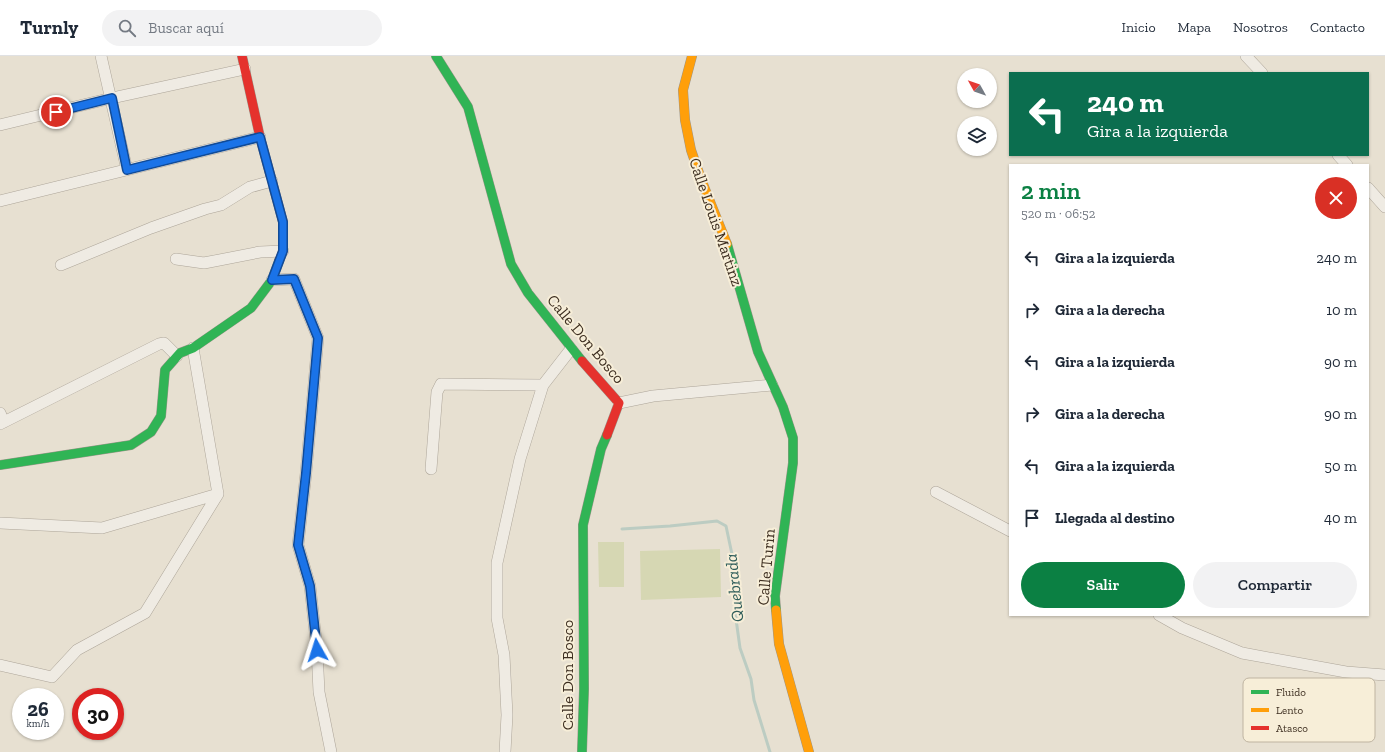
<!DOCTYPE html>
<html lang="es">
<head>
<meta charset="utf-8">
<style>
	:root { --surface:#fff; --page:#f2f2f3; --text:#1f2937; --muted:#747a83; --line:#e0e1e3; --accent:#0b8043 }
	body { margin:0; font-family:"Zilla Slab",serif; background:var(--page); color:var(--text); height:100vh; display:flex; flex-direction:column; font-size:15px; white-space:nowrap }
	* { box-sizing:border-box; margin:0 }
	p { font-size:13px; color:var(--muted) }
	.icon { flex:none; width:22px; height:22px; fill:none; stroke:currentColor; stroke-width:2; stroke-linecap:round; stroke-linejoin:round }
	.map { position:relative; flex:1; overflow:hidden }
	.details { position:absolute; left:1009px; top:108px; width:360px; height:452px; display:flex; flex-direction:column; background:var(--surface); border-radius:0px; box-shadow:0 1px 3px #0004 }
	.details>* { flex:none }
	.hud { position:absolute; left:1009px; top:16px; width:360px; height:84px; border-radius:0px; box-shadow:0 1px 3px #0004; background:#0b6e4f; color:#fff; overflow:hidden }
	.needle { width:26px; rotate:310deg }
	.fabs { position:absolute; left:957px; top:12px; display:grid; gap:8px }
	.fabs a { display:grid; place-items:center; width:40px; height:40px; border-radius:50%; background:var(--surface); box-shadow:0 1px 3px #0004; font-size:20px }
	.speed { position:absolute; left:12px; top:632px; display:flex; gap:8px; font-size:20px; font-weight:700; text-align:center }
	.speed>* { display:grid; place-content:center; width:52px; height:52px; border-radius:50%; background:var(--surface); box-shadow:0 1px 3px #0004; line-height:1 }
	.speed small { font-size:10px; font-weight:400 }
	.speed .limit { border:6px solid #d22; background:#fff; color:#111 }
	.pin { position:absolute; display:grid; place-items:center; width:34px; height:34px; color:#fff; margin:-17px; border:2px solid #fff; border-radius:50%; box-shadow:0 1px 4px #0007 }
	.me { position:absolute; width:44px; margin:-22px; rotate:354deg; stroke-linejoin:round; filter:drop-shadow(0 0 3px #0008) }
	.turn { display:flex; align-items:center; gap:14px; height:84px; padding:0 12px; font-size:18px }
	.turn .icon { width:52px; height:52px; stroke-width:2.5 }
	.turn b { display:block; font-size:28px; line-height:34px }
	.round { display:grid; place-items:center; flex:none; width:42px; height:42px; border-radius:21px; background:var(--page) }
	.head { display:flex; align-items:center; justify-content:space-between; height:68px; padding:0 12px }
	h1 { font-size:24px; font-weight:600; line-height:30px; color:var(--accent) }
	.button { display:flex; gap:8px; margin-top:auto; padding:8px 12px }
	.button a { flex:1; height:46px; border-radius:24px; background:var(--accent); color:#fff; font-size:16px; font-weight:600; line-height:46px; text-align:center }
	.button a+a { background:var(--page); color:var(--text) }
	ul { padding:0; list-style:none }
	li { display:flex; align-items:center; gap:12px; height:52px; padding:0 12px }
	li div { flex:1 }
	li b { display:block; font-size:15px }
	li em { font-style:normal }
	header { display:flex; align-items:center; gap:24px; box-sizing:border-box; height:56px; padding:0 20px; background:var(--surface); border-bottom:1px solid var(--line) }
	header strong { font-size:19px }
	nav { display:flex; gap:22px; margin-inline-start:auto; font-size:14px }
	.search { width:280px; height:36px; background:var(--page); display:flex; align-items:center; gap:10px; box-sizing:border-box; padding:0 14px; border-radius:22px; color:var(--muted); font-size:15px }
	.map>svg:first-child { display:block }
	.green { fill:#d6d7b3 }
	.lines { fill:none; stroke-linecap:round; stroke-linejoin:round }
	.stream { stroke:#bcccc2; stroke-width:3 }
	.street-casing { stroke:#ada599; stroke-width:12 }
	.fast-casing { stroke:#9c958a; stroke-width:10 }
	.slow-casing { stroke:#9c958a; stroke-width:10 }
	.jam-casing { stroke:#9c958a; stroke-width:10 }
	.street { stroke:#efebe3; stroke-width:11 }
	.fast { stroke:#30b455; stroke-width:9 }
	.slow { stroke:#ff9f0a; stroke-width:9 }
	.jam { stroke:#e5322d; stroke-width:9 }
	.route-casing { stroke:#114b97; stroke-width:10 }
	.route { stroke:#1a73e8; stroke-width:7 }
	.labels { text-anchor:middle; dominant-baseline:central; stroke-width:4; stroke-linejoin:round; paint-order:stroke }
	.street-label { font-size:16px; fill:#3d2e20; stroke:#f7eed8 }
	.water-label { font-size:17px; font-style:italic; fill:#2f5d5a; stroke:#f7eed8 }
	.key { fill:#f7eed8; stroke:#bfb4a1; stroke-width:1 }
	.key-label { font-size:11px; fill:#3d2e20 }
</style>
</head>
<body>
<header>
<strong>Turnly</strong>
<div class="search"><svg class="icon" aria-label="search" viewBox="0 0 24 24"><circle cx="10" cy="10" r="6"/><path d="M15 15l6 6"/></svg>Buscar aquí</div>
<nav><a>Inicio</a><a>Mapa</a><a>Nosotros</a><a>Contacto</a></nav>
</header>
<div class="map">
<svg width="1385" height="696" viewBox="0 0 1385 696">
	<rect width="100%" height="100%" fill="#e7e0d1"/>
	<path class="green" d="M598 486H624V531H599Z
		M720 493 721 541 641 544 640 495Z"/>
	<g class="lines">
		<path class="stream" d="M622 473 670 470 717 465 726 470 733 503 736 563 740 592 751 623 754 644 770 696"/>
		<g class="street-casing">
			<path id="street" d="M101 0 127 114
				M1246 0 1262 17
				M0 69 112 42 245 13
				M1338 99 1347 109
				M1368 132 1385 151
				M0 145 260 81
				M176 203 204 207 260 196 283 195
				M61 209 151 172 205 153 221 149 250 131 272 125
				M272 224 294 223 318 282 306 417 298 489 310 530 317 594 319 636 331 696
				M619 347 653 340 772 329
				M0 357 4 366
				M0 368 159 288 164 287 177 300
				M431 413 437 336 441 328 543 329
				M936 436 1010 475
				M0 467 102 472 218 438
				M1159 559 1182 572 1242 597 1346 616 1385 619
				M0 609 52 621 77 594 145 557 218 438 193 292
				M505 696 507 659 504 599 497 562V507L520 403 543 329 571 293"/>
		</g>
		<g class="fast-casing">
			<path id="fast" d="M436 0 468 51 511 208 528 237 582 305
				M727 188 758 296 783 351 793 382V407L775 540 776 554
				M0 409 131 389 151 376 161 360 165 314 180 297 193 292 251 252 272 224 279 205
				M582 696 584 633 583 469 601 393 607 379"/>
		</g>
		<g class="slow-casing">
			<path id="slow" d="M692 0 683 34 685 64 691 94 701 123 727 188
				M776 554 779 588 809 696"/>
		</g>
		<g class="jam-casing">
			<path id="jam" d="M242 0 260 81 283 166V195L279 205
				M582 305 619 347 607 379"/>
		</g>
		<use href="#street" class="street"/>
		<use href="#fast" class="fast"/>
		<use href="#slow" class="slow"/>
		<use href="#jam" class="jam"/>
	</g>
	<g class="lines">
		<g class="route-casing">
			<path id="route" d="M56 56 112 42 127 114 260 81 283 166V195L272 224 294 223 318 282 306 417 298 489 310 530 317 594"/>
		</g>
		<use href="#route" class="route"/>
	</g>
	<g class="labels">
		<g class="street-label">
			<text transform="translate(716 166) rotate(71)">Calle Louis Martinz</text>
			<text transform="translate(586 283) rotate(50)">Calle Don Bosco</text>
			<text transform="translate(766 511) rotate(-85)">Calle Turin</text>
			<text transform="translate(567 619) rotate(-90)">Calle Don Bosco</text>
		</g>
		<g class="water-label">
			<text transform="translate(734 532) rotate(-96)">Quebrada</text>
		</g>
	</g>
	<rect x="1243" y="622" width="132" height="64" rx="6" class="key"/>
	<rect x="1251" y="634" width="18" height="4" fill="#30b455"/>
	<rect x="1251" y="652" width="18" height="4" fill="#ff9f0a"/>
	<rect x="1251" y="670" width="18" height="4" fill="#e5322d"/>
	<g class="key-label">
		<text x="1276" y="640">Fluido</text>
		<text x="1276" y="658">Lento</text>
		<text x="1276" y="676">Atasco</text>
	</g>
</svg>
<div class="fabs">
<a><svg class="needle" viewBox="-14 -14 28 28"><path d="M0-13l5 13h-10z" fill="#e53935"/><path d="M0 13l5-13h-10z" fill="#747a83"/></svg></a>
<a><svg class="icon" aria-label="layers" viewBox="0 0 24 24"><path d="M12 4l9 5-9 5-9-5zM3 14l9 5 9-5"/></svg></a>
</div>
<div class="speed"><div>26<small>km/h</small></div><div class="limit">30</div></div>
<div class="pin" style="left:56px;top:56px;background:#d93025"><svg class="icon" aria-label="arrive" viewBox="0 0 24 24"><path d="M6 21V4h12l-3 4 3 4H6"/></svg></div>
<svg class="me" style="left:317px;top:594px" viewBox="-20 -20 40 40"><path d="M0-17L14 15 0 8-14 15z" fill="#1a73e8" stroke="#fff" stroke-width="4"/></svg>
<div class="hud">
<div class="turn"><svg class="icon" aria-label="left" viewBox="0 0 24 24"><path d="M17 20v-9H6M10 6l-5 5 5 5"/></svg><div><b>240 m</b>Gira a la izquierda</div></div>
</div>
<section class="details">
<div class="head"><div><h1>2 min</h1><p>520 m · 06:52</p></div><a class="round" style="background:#d93025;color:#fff"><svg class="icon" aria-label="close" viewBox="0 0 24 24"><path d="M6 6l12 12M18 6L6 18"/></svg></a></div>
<ul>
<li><svg class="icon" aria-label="left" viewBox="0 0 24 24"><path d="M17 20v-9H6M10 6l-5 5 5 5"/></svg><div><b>Gira a la izquierda</b></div><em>240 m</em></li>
<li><svg class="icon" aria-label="right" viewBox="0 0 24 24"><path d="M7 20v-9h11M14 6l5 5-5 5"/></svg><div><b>Gira a la derecha</b></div><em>10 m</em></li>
<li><svg class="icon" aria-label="left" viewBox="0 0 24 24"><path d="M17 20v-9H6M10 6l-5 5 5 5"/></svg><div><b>Gira a la izquierda</b></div><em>90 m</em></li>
<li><svg class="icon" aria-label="right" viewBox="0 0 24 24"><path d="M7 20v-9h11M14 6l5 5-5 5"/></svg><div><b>Gira a la derecha</b></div><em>90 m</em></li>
<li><svg class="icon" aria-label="left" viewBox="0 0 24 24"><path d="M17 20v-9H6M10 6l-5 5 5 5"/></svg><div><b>Gira a la izquierda</b></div><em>50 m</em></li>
<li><svg class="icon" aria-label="arrive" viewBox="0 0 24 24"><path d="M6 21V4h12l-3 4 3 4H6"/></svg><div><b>Llegada al destino</b></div><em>40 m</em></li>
</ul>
<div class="button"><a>Salir</a><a>Compartir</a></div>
</section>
</div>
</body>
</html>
